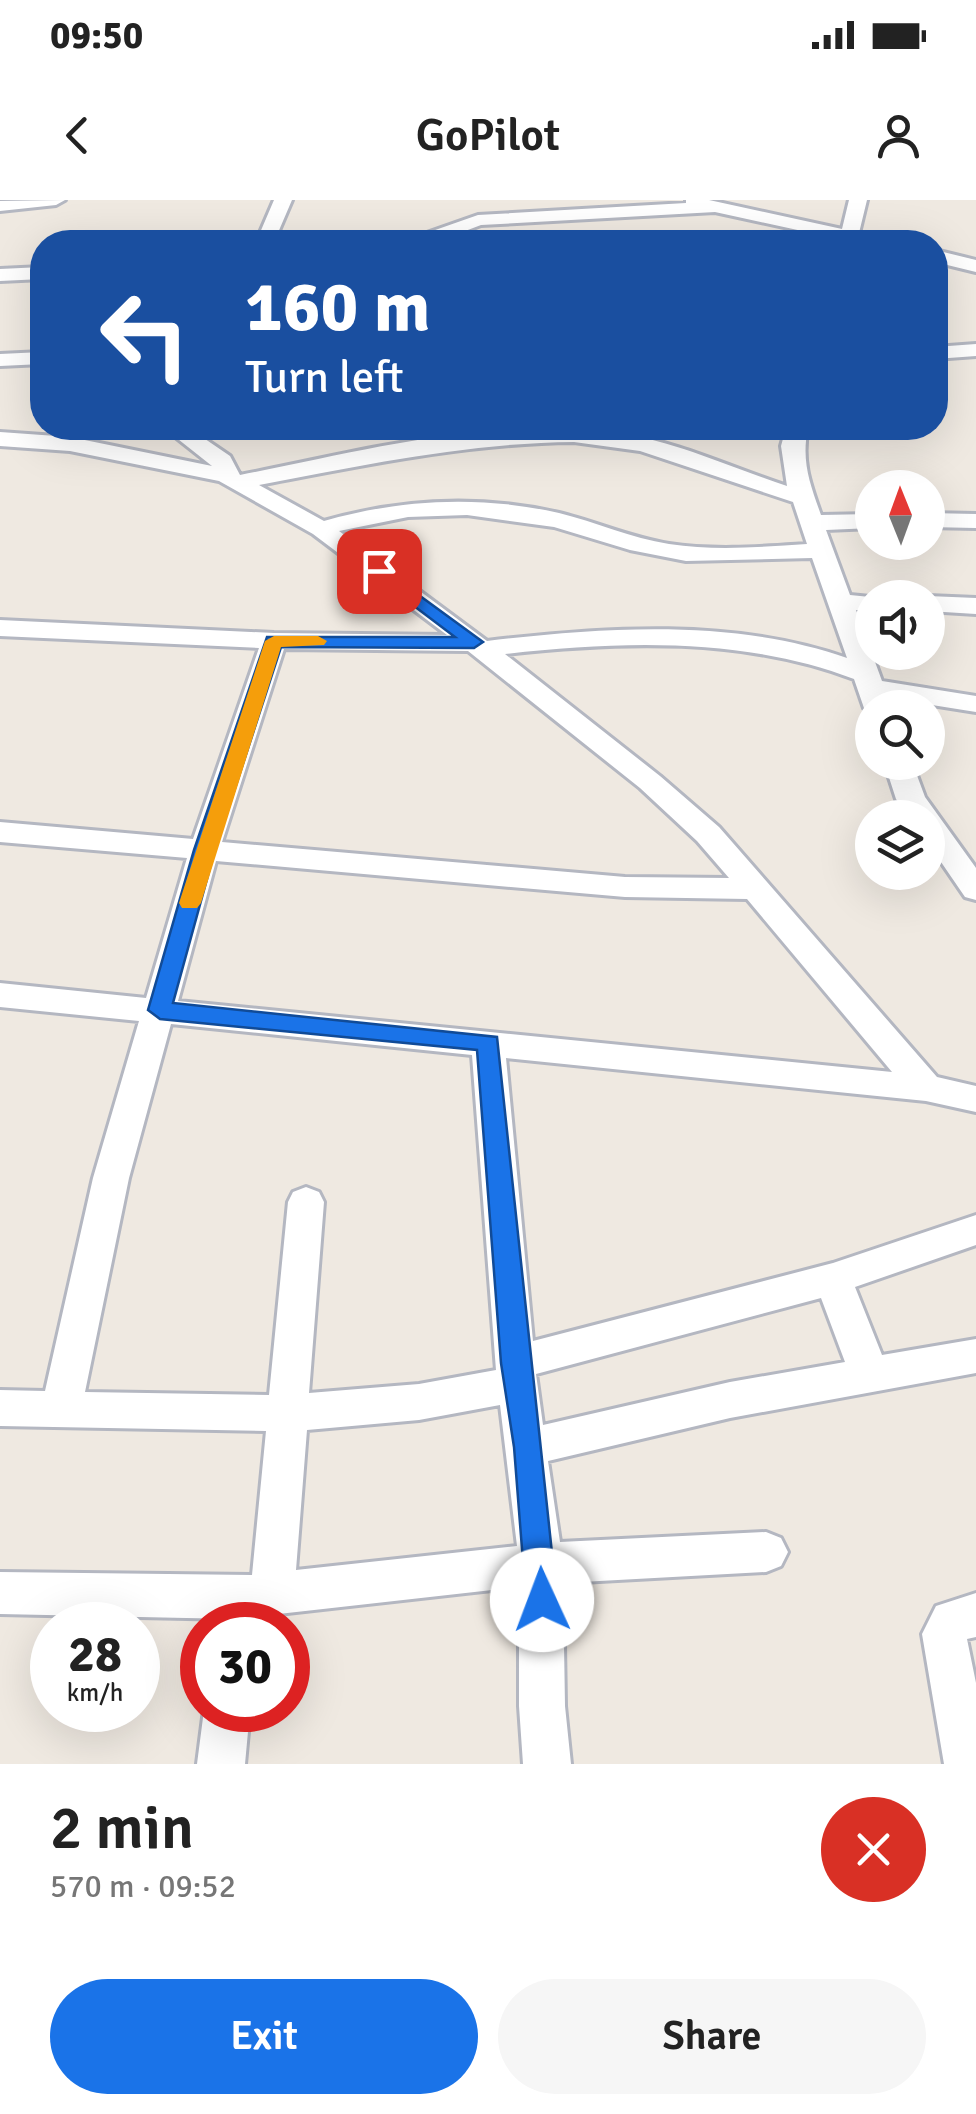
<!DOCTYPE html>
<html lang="en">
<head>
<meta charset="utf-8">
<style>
	:root { --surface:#fff; --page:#f6f6f6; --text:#222; --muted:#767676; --accent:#1a73e8 }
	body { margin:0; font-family:Signika,sans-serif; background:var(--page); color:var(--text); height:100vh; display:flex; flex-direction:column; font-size:38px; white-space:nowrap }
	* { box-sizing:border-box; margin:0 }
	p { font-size:32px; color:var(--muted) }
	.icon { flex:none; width:55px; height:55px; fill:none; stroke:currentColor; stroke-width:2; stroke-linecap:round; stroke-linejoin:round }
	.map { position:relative; height:1564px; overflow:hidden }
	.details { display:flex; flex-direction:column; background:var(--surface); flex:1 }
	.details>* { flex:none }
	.hud { position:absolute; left:30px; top:30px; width:918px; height:210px; border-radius:40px; box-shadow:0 10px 40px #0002; background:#1a4fa0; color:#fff; overflow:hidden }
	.needle { width:65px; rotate:359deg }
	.fabs { position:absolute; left:855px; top:270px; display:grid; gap:20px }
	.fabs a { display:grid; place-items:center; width:90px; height:90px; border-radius:50%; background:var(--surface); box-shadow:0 10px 40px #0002; font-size:50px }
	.speed { position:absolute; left:30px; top:1402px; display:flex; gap:20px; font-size:50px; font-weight:700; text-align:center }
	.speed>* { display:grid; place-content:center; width:130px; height:130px; border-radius:50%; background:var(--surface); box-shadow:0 10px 40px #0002; line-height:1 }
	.speed small { font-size:25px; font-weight:400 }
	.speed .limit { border:15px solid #d22; background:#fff; color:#111 }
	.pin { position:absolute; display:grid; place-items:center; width:85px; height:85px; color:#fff; margin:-42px; border-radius:20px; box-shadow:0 5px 15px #0006 }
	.me { position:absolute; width:110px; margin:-55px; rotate:358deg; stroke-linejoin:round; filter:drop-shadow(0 0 8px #0008) }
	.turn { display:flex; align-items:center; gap:35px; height:210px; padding:0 50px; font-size:45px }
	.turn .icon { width:130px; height:130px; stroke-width:2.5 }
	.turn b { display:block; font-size:70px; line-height:85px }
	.round { display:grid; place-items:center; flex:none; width:105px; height:105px; border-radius:52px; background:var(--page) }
	.headline { display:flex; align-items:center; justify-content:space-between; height:170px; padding:0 50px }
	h1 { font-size:60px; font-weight:600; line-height:75px }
	.button { display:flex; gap:20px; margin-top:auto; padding:20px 50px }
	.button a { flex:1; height:115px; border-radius:60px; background:var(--accent); color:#fff; font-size:40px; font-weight:600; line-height:115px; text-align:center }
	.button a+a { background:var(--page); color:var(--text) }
	.status { display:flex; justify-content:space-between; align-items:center; height:70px; padding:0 50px; background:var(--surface); direction:ltr }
	.status svg { height:28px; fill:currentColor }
	header { display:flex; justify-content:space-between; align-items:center; height:130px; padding:0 50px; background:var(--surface); font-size:45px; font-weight:600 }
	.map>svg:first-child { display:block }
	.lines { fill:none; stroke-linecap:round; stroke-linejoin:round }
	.minor-casing { stroke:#b4b7c1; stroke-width:6 }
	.minor { fill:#fff; fill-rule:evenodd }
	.route { fill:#1a73e8; stroke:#114b97; stroke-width:2.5 }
	.slow { fill:#f59e0b }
</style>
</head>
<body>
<div class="status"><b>09:50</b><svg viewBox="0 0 49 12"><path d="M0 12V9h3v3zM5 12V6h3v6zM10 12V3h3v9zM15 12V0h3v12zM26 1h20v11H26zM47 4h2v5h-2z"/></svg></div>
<header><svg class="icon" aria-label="back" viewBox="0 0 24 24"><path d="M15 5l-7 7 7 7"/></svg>GoPilot<svg class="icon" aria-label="person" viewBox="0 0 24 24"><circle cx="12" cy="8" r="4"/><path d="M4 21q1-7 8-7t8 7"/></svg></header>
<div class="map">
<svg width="976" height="1564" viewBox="0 0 976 1564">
	<rect width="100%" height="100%" fill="#efe9e1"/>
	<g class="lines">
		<g class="minor-casing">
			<path id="minor" d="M65 0 56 5 0 11V1Z
				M274 0H292L277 35H421L478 15 686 3V0H709L842 29 849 0H867L859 33 885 42H839V39L715 12 481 25 436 42H256Z
				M935 50 976 60V72L935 62Z
				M42 67V79L0 81V69Z
				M976 144V156L935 159V147Z
				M42 152V164L0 166V154Z
				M164 228H189L230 256 240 275C363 251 494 215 619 233 678 242 732 268 787 286L781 246 786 228H808C801 261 810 284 821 315L872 314V328L826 330 850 395 880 398H872V410H856L882 481 976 496V512L888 498 891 508H872V515L864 508 854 479C744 437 621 441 505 454L660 576 719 627 937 877 976 886V912L926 901 506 858 533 1141 833 1063 976 1015V1045L855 1087 882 1155 976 1139V1173L730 1218 548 1261 560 1342 766 1332 781 1338 788 1352 781 1366 766 1372 563 1383 565 1506 571 1564H523L519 1506V1387L233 1419 0 1414V1372L252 1375 266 1231 0 1226V1190L45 1191 93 978 139 821 0 807V783L146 798 187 658 0 642V622L193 639 259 448 0 436V420L274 433 447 435 313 334 219 281 70 251 0 246V232L70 237 212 266ZM574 242 640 251 793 302 807 344C761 347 715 351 669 344 631 338 596 322 559 313 480 295 401 299 324 321L259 285C364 265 467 243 574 242ZM467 315 554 327 630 350 686 361 812 358 847 458C734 418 604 427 487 441L339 331 408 317ZM284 449 468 451 640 588 697 641 729 678 625 677 222 642ZM216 661 625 697 747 699 892 872 178 801ZM171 824 472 855 496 1170 419 1184 309 1193 324 1002 319 992 306 987 293 992 288 1002 269 1195 85 1192 129 978ZM821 1098 845 1162 730 1182 543 1225 536 1174ZM500 1205 517 1346 296 1370 307 1230 419 1220Z
				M928 313 976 314V328L928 327Z
				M928 396 976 398V414L928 411V398H924Z
				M884 562H912L925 597 976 668V700L965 697 928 643V618H909L896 599Z
				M976 1393V1437L967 1439 976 1483V1564H944L922 1434 936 1406Z
				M204 1510H250L245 1564H197Z"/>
		</g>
		<use href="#minor" class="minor"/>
	</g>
	<path class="route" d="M379 366 483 442 474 448 281 447 215 650 173 803 497 837 557 1400 552 1410 542 1415 531 1410 526 1400 514 1247 501 1163 477 850 160 819 148 810 194 650 267 437H455L373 375 371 371Z"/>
	<path class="slow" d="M318 436 327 441 324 445 281 447 201 703 197 708H182L179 703 265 441 274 436Z"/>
</svg>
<div class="fabs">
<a><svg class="needle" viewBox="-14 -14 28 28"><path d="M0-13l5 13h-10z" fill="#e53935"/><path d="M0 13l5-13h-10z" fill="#767676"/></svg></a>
<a><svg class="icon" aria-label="sound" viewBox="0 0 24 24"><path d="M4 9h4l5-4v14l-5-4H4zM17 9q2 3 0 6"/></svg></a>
<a><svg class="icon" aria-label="search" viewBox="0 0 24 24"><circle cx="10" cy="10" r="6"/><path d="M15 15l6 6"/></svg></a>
<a><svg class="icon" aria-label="layers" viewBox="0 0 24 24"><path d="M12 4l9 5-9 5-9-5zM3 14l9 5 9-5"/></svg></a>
</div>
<div class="speed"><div>28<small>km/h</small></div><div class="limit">30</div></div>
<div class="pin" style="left:379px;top:371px;background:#d93025"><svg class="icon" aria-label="arrive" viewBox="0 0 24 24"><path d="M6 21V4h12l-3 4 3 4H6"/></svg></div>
<svg class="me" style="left:542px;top:1400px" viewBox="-20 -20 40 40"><circle r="19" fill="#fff"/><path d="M0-13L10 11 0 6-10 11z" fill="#1a73e8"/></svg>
<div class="hud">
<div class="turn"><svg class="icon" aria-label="left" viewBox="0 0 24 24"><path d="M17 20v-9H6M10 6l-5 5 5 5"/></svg><div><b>160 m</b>Turn left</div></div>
</div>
</div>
<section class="details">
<div class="headline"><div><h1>2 min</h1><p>570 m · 09:52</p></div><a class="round" style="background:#d93025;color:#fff"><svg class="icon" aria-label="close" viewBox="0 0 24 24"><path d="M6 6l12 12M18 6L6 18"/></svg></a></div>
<div class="button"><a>Exit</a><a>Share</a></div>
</section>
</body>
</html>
